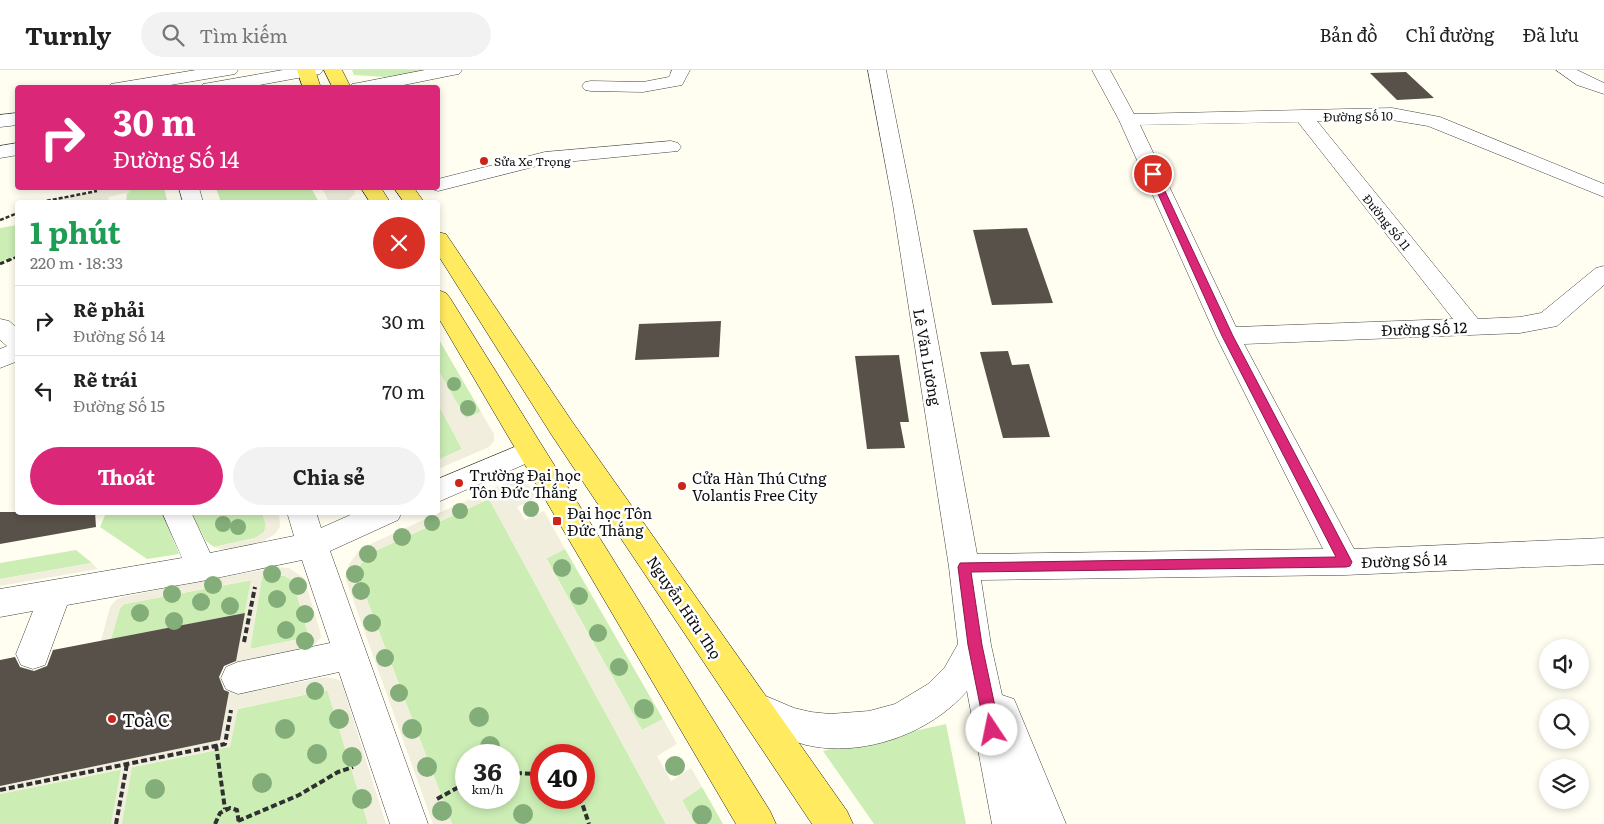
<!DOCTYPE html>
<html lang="vi">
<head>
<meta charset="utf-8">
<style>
	:root { --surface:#fff; --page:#f2f2f2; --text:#222; --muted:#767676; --line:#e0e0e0; --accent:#db2777 }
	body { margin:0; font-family:Literata,serif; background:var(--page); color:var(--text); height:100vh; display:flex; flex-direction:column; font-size:19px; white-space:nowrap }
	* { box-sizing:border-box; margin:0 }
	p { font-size:16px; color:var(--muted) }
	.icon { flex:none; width:28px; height:28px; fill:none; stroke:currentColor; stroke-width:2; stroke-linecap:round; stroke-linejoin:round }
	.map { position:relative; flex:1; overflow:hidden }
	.drawer { position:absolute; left:15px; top:130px; width:425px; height:315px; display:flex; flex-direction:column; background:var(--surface); border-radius:5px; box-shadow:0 2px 8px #0003 }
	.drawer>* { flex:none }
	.top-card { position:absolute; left:15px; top:15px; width:425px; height:105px; border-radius:5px; box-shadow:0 2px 8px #0003; background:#db2777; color:#fff; overflow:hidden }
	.buttons { position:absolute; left:1539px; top:569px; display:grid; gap:10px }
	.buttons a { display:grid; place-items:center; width:50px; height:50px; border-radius:50%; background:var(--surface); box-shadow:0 2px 8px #0003; font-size:25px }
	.speed { position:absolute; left:455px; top:674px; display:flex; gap:10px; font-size:25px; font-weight:700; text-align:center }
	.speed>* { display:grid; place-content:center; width:65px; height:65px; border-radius:50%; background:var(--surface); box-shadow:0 2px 8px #0003; line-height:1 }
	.speed small { font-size:12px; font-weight:400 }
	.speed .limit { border:8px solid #d22; background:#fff; color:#111 }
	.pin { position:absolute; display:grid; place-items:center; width:42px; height:42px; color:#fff; margin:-21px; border:2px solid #fff; border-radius:50%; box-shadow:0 1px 5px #0007 }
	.me { position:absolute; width:55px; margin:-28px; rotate:349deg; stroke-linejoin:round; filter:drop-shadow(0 0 4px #0008) }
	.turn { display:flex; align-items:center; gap:18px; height:105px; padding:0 15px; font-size:22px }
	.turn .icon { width:65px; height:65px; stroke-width:2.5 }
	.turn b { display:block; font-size:35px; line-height:42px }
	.round { display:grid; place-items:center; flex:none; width:52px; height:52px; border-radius:26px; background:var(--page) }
	.overview { display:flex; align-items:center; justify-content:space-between; height:85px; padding:0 15px }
	h1 { font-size:30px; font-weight:700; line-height:38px; color:#1e9e55 }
	.button { display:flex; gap:10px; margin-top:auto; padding:10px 15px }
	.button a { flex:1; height:58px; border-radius:30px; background:var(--accent); color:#fff; font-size:20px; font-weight:700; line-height:58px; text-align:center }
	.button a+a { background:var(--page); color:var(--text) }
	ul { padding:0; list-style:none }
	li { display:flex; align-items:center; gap:15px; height:70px; padding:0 15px; border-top:1px solid var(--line) }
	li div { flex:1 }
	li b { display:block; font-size:19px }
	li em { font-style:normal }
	header { display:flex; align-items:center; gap:30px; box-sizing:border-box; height:70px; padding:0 25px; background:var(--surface); border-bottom:1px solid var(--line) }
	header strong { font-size:24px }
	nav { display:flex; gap:28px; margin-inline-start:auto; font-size:18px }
	.search { width:350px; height:45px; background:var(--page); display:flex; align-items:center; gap:12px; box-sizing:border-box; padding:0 18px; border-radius:28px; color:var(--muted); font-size:19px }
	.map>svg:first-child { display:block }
	.green { fill:#cceeb5; fill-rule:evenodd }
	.plaza { fill:#f1eedd; fill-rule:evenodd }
	.building { fill:#58514a }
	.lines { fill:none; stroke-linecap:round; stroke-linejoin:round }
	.minor-casing { stroke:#414141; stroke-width:1 }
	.major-casing { stroke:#1f1f1f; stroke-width:1 }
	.path-far2 { stroke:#303030; stroke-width:2.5; stroke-dasharray:4 2; stroke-linecap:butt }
	.path-far1 { stroke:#303030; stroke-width:3; stroke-dasharray:4.5 2.5; stroke-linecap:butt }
	.path { stroke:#303030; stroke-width:4; stroke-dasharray:6 3; stroke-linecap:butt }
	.minor { fill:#fff; fill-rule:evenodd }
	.major { fill:#ffea60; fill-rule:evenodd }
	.tree { fill:#84ae79 }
	.route { fill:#db2777; stroke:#8e194d }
	.poi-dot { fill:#cc2419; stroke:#fff; stroke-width:2 }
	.labels { text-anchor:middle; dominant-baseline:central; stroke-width:5; stroke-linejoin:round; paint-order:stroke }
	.far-street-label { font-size:12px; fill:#0e0e0e; stroke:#fff }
	.far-poi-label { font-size:12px; fill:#0e0e0e; stroke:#fff; text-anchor:start }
	.street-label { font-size:15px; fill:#0e0e0e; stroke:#fff }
	.poi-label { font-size:15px; fill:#0e0e0e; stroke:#fff; text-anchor:start }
	.near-poi-label { font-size:18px; fill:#0e0e0e; stroke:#fff; text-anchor:start }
</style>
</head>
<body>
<header>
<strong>Turnly</strong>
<div class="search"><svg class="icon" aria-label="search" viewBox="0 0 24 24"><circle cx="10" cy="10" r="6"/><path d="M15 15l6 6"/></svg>Tìm kiếm</div>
<nav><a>Bản đồ</a><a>Chỉ đường</a><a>Đã lưu</a></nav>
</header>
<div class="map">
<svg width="1604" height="754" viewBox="0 0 1604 754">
	<rect width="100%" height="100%" fill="#fffef0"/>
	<path class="green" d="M352 0H426L386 7 354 5Z
		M130 118H164L167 130 165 132H126L127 123 130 122Z
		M216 118H311L319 132H221Z
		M17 155V185L0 193V158Z
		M438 268 481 342 466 349 438 300Z
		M438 334 462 379 438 390Z
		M489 429 666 754H452L359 509 358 498 364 490 375 481ZM466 685H509V728H466ZM541 685H584V728H541Z
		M106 443H162L179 484 147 489 100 457Z
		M191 443H262L266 455 264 462 255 468 214 477 206 471Z
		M565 479 663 649 642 660 546 488Z
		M76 480 92 493 0 509V493Z
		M275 505 285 506 293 511 309 567 250 579 262 507Z
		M252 510 245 543 111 569 120 538 124 534Z
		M328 620 368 754H0V724L217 680 238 639Z
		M946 654 966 754H874L823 681Z
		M702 717 723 754H695L682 730Z"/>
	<path class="plaza" d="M105 118H130V122L109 127 108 132H42L96 122 97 119Z
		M322 118H337L339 120 354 118 355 124 347 131 329 132Z
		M438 300 466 348 481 342 494 364V371L489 377 438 399V390L462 379 438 334Z
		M519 409 529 415 536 428 517 437 525 450 544 441 565 479 546 489 642 660 663 649 677 674 657 686 671 711 691 698 702 717 682 730 695 754H666L489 429 375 481 364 490 358 498 359 509 452 754H433L345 507 349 494 358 482 368 475 512 410Z
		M262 443H279L280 457 275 464 260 473 228 481 214 477 255 468 264 462 266 455Z
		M92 493 98 499 0 516V509Z
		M277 497 289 498 304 508 320 561 321 567 316 573 306 578 249 590 242 623 327 607 339 610 342 614 386 754H368L327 620 238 639 230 677 132 697 122 754H111L121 699 0 724V716L220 670 251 510 124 534 120 538 111 569 101 571 110 537 116 530 122 527ZM275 505 285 506 293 511 309 567 250 579 262 508Z"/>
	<path class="building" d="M1406 2 1434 28 1397 30 1370 3Z
		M1027 158 1053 233 992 235 973 160Z
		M721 251 719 287 635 290 639 254Z
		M1008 281 1012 295 1029 294 1050 367 1003 368 980 282Z
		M899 285 909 352H900L905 378 867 379 855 286Z
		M0 442H95L96 457 0 474Z
		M245 543 236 591 224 596 219 607 224 620 229 622 220 670 0 716V590L15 587 20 597 34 601 47 596 53 580Z"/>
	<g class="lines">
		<g class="minor-casing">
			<path id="minor" d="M196 0H238L235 4 229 5 153 18H108L111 14 117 13Z
				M283 0H323L320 4 314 5 243 18H200L203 14 209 13Z
				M425 0H462L459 4 453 5 389 18H349L352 14 358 13Z
				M672 0H690L682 15 643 22 591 21 585 20 582 16 585 12 591 11 643 12 669 7Z
				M868 0H886L913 135 977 484 1323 479 1216 266 1119 50 1092 0H1110L1134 44 1392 38 1440 47 1604 114V127L1428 56 1392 50 1317 51 1478 249 1520 247 1541 243 1596 198 1604 196V215L1557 256 1520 263 1244 274 1354 479 1604 468V494L1345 505 981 510 991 575 1002 625 1014 629 1066 754H992L967 621C930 664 862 688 806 675 784 669 763 657 742 649L737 637 742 625 754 621 794 638 811 642 830 644 869 641 895 634 928 614 945 597 958 574 949 497 893 135ZM1298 52 1453 249 1236 257 1140 55Z
				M1556 0H1577L1604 13V24L1577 15Z
				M18 43V55L0 57V45Z
				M671 71 678 73 681 77 678 81 545 94 438 121 429 118H438V109L545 82Z
				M18 73V85L0 88V76Z
				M179 118H199L203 132H183Z
				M0 249 9 251 18 259V291L0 298V279L7 276 0 270Z
				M529 371 539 374 543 381 539 388 438 432V409Z
				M162 442H191L210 483 294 466 287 442H316L321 458 357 442H402L398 450 330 481 428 754H390L339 602 238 624 226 619 221 608 226 597 238 592 330 573 302 490 202 511 67 535 45 595 33 599 21 595 16 584 33 541 0 547V519L182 488Z"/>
		</g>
		<g class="major-casing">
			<path id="major" d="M297 0H315L321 18H303Z
				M324 0H342L351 18H333Z
				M361 118H381L390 132H370Z
				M394 118H414L424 132H404Z
				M438 162 446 164 571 350 847 741 853 754H812L551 364 438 185Z
				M438 220 446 223 450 228 770 741 776 754H736L438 247Z"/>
		</g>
		<path class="path-far2" d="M41 132 97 121
			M0 150 18 143
			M8 191 18 186"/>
		<path class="path-far1" d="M0 194 11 189"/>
		<path class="path" d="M244 572 255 517
			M216 675 225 739
			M509 698 514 703 541 704
			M0 720 225 674 231 640
			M578 728 582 733 589 754
			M437 729 466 713
			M238 751 299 725 338 702 353 697
			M116 754 127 694
			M215 754 220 743 230 738 237 740 239 754"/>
		<use href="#minor" class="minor"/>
		<use href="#major" class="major"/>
	</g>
	<g class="tree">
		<circle cx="454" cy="314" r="7"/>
		<circle cx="468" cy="338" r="8"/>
		<circle cx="531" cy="439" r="8"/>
		<circle cx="460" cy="441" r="8"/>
		<circle cx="432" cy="453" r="8"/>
		<circle cx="223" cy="454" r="8"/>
		<circle cx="238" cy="457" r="8"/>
		<circle cx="402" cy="467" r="9"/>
		<circle cx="368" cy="484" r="9"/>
		<circle cx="562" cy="498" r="9"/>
		<circle cx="272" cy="504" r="9"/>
		<circle cx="355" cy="504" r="9"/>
		<circle cx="213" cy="515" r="9"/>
		<circle cx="298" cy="516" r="9"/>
		<circle cx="361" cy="521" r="9"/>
		<circle cx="172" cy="524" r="9"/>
		<circle cx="579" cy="526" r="9"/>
		<circle cx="277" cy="529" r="9"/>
		<circle cx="201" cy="532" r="9"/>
		<circle cx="230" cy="536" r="9"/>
		<circle cx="140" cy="543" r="9"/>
		<circle cx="305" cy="544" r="9"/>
		<circle cx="174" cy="551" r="9"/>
		<circle cx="372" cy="553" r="9"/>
		<circle cx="286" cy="560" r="9"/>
		<circle cx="598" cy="563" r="9"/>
		<circle cx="305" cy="571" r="9"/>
		<circle cx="385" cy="588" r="9"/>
		<circle cx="619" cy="597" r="9"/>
		<circle cx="315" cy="621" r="9"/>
		<circle cx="399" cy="623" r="9"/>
		<circle cx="644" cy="639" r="10"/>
		<circle cx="479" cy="647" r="10"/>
		<circle cx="339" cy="649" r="10"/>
		<circle cx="285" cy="659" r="10"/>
		<circle cx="412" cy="659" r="10"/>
		<circle cx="490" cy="676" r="10"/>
		<circle cx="317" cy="684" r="10"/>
		<circle cx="352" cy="687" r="10"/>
		<circle cx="675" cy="696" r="10"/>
		<circle cx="427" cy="697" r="10"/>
		<circle cx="262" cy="713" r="10"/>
		<circle cx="155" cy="719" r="10"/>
		<circle cx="362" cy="729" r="10"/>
		<circle cx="442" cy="741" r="10"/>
		<circle cx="523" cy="744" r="10"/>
		<circle cx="702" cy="745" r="10"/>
	</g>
	<path class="route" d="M1153 101 1157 104 1233 266 1352 492 1350 496 1346 497 971 502 982 575 1000 660 997 665 992 667 987 665 985 660 968 575 958 497 960 493 1336 487 1222 266 1149 104Z"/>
	<g class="poi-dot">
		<circle cx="484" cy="91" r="5"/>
		<circle cx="459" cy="413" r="5"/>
		<circle cx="682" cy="416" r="5"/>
		<rect x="552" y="446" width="10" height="10" rx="2.5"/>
		<circle cx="112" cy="649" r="5"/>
	</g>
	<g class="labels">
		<g class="far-street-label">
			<text transform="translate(1358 46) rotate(-1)">Đường Số 10</text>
			<text transform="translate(1387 152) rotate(51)">Đường Số 11</text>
		</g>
		<g class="far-poi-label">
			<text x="494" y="91">Sửa Xe Trọng</text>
		</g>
		<g class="street-label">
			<text transform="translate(1424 258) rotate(-2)">Đường Số 12</text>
			<text transform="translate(928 287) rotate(80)">Lê Văn Lương</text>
			<text transform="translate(1404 490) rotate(-2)">Đường Số 14</text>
			<text transform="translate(685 537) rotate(56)">Nguyễn Hữu Thọ</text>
		</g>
		<g class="poi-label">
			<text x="469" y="404">Trường Đại học<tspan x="469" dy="17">Tôn Đức Thắng</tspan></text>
			<text x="692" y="407">Cửa Hàn Thú Cưng<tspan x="692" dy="17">Volantis Free City</tspan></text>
			<text x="567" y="442">Đại học Tôn<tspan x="567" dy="17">Đức Thắng</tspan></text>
		</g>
		<g class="near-poi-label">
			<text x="122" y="649">Toà C</text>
		</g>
	</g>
</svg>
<div class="buttons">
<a><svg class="icon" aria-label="sound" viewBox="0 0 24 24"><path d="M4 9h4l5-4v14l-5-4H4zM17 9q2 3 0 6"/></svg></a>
<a><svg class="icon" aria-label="search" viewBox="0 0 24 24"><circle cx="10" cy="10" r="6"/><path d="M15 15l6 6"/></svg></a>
<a><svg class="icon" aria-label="layers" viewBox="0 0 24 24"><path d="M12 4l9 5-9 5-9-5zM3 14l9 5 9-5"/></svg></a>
</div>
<div class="speed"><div>36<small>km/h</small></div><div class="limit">40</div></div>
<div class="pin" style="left:1153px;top:104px;background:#d93025"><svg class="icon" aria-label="arrive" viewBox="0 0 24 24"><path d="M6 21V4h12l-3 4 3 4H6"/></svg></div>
<svg class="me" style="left:992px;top:660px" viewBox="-20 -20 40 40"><circle r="19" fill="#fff"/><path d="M0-13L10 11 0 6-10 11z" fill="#db2777"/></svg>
<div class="top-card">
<div class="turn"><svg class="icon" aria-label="right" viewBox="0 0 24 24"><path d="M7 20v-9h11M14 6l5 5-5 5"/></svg><div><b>30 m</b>Đường Số 14</div></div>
</div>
<section class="drawer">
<div class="overview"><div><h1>1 phút</h1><p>220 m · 18:33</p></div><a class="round" style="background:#d93025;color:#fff"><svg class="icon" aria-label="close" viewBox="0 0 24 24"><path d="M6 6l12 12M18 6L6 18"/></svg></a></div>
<ul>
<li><svg class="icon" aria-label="right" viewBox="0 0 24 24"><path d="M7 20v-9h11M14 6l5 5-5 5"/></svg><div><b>Rẽ phải</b><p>Đường Số 14</p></div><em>30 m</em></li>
<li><svg class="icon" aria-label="left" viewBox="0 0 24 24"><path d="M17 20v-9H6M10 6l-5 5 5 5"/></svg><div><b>Rẽ trái</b><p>Đường Số 15</p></div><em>70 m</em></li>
</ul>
<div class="button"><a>Thoát</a><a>Chia sẻ</a></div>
</section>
</div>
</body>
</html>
